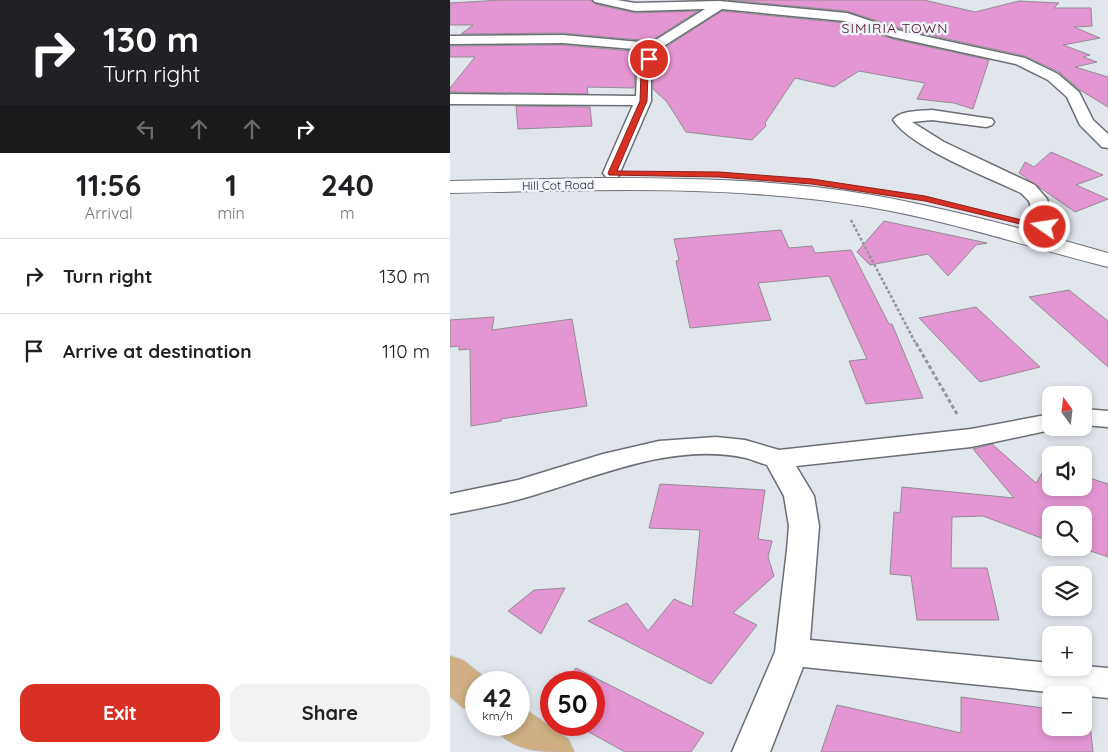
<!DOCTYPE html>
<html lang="en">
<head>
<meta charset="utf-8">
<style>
	:root { --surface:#fff; --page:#f2f2f2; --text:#202124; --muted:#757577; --line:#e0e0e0; --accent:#d93025 }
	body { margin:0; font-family:Quicksand,sans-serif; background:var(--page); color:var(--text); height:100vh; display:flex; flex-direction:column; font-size:19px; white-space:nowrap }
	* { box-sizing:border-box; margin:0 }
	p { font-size:16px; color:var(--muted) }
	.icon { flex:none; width:28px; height:28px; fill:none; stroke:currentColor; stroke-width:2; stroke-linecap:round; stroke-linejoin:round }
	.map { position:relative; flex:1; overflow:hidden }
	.panel { display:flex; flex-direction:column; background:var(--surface); width:450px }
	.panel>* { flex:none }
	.hud { background:#202124; color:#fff; overflow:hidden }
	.needle { width:32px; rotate:345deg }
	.buttons { position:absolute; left:592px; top:386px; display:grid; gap:10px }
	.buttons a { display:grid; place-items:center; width:50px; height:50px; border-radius:10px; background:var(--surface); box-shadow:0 2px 8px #0003; font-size:25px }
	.speed { position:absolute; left:15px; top:671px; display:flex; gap:10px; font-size:25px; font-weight:700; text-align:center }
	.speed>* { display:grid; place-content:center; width:65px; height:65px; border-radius:50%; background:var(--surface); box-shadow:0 2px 8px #0003; line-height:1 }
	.speed small { font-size:12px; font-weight:400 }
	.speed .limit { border:8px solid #d22; background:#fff; color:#111 }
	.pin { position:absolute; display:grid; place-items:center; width:42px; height:42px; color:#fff; margin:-21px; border:2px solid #fff; border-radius:50%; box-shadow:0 1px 5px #0007 }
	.me { position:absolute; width:55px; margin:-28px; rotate:283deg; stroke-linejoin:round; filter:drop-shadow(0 0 4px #0008) }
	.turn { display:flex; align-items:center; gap:18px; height:105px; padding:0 20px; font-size:22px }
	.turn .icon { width:65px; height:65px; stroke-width:2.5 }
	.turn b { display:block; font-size:35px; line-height:42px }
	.lanes { display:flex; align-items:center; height:48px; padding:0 20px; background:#0003; justify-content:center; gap:25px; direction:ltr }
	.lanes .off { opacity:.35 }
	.eta { display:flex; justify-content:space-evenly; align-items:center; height:85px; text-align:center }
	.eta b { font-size:30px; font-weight:700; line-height:35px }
	.cta { display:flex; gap:10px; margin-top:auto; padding:10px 20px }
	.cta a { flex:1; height:58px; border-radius:15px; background:var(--accent); color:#fff; font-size:20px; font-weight:700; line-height:58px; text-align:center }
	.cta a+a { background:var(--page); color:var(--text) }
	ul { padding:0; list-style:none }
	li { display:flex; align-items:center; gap:15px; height:75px; padding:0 20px; border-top:1px solid var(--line) }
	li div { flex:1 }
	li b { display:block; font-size:19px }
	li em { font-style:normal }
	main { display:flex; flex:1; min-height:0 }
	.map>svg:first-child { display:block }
	.building { fill:#e496d2; stroke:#938c91 }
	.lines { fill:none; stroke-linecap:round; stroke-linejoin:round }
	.street-casing { stroke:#6b6e74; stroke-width:3 }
	.secondary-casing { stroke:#6b6e74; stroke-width:2 }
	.primary-casing { stroke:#c3c3c4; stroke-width:2 }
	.path-far1 { stroke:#92959a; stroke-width:2.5; stroke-dasharray:3 2; stroke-linecap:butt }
	.path { stroke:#92959a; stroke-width:3; stroke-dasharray:4 2.5; stroke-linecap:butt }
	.street { fill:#fff; fill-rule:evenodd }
	.secondary { fill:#fff; fill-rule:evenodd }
	.primary { fill:#cfaf83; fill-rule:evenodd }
	.route { fill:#d93025; stroke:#8d1f18 }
	.labels { text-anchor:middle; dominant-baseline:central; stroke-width:5; stroke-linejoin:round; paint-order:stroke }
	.far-street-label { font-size:12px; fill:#282a2c; stroke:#eef2f9 }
	.far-neighbourhood-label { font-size:14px; letter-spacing:1px; fill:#530e21; stroke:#eef2f9 }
</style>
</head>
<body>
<main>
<section class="panel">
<div class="hud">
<div class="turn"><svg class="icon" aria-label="right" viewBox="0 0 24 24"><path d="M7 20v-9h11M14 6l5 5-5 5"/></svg><div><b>130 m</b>Turn right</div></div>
<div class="lanes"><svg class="icon off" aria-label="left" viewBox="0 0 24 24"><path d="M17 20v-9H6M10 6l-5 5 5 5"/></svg><svg class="icon off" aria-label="ahead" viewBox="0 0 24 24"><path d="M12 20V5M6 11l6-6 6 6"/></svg><svg class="icon off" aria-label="ahead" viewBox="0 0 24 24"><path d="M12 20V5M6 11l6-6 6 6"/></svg><svg class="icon" aria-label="right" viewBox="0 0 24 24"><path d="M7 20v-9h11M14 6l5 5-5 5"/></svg></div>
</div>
<div class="eta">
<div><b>11:56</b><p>Arrival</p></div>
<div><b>1</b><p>min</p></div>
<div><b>240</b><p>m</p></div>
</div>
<ul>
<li><svg class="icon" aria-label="right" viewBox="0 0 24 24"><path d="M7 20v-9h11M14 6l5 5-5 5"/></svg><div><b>Turn right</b></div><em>130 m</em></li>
<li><svg class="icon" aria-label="arrive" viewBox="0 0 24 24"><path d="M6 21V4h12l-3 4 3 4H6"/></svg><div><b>Arrive at destination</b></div><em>110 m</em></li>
</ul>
<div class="cta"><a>Exit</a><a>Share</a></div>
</section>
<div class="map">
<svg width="658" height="752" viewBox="0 0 658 752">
	<rect width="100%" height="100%" fill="#e1e5ec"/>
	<path class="building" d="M52 0H141L145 4 185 13 248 11 201 41 113 33 11 34 23 25H0V3Z
		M278 0H474L525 12 569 1 609 3 604 8H641L642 26 624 27 650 38 613 45 640 55 633 57 647 62 625 67 658 77V107L630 90 609 72 575 56 452 29 397 11Z
		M272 11 395 23 443 39 539 60 523 109 504 103 467 99 475 83 409 71 384 87 345 78 315 123 316 126 302 140 236 132 217 102 203 89V72L211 50Z
		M113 45 192 52 185 71 184 88 137 87 138 94 0 92V88L25 57H0V46Z
		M66 106 140 107 142 126 68 129Z
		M601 152 653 175 626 185 658 199 625 212 569 173 575 162 584 167Z
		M434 221 537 243 526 245 498 276 478 254 420 265 407 252Z
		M331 230 339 248 362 246 365 253 401 250 439 324H442L473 398 416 404 399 361 417 359 379 276 308 283 321 320 240 328 226 261 229 260 224 239Z
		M619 290 658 321V367L579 297Z
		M526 307 590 367 530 382 469 318Z
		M44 317 42 330 122 319 137 406 51 419V421L21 426 20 349 9 350V346L0 347V320Z
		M542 444 586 483 598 463 601 464V488H634V476L658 484V557L632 548 634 515H601V536L597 534 594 539 533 516 502 517 501 568H537L549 620H467L461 576 440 574 444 512 450 513 452 487 564 498 523 449Z
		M210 484 315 490 308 539 322 541 318 557 324 576 283 613 307 625 261 684 138 621 177 603 198 631 224 599 242 607 250 530 199 528Z
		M115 588 91 634 58 611 84 590Z
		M126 668 254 733 241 752H175L126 725H144V682H113Z
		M511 697 601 709V728H634V713L639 714 643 752H371L387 705 511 733Z"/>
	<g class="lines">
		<g class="street-casing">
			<path id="street" d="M143 0H167L185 3 269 1 397 13 451 31 575 58 608 74 629 92 643 120 658 134V148L652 147 630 125 617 97 598 80 566 64 443 37 395 21 272 9 209 49 201 72V101L168 177H156L153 173 183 105 0 104V94L186 96 187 72 195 50 113 43 0 44V36L113 35 201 43 255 9 185 11 145 2Z
				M482 110 542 119 544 122 542 125 536 127 482 120 462 122 494 142 585 185 597 199 605 227 602 231H588L579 201 571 193C538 177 463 149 443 120 450 110 471 111 482 110Z
				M634 409 658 411V427L634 425Z
				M601 414V428H610L521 447 346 466 364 496 369 526 360 640 601 663V668H634V666L658 668V698L353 667 320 752H282L325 652 337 550 339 526 334 496 317 465C310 463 303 460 296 458 224 442 149 476 81 496 55 504 27 509 0 514V494L68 480 153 454 209 441 266 437 295 440 329 450 521 429Z"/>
		</g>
		<g class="secondary-casing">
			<path id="secondary" d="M145 178C237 178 330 179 422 195 502 209 580 231 658 253V267C578 247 501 221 419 207 281 184 140 190 0 193V181Z"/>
		</g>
		<g class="primary-casing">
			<path id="primary" d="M0 656 14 661 40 682H26V712L12 707 0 696Z
				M69 709 79 712 118 739 124 752C91 752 60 752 43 725H69Z"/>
		</g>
		<path class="path-far1" d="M401 220 466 344"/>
		<path class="path" d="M466 343 507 414"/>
		<use href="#street" class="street"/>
		<use href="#secondary" class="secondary"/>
		<use href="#primary" class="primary"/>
	</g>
	<path class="route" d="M199 57 202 59 198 72 197 101 167 171 269 172 362 179 475 196 600 227 595 230 475 201 362 184 269 177 159 175 158 173 190 101 191 72 195 59Z"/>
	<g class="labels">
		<g class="far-street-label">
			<text transform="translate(108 185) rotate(-1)">Hill Cot Road</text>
		</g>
		<g class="far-neighbourhood-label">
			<text x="445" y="28">SIMIRIA TOWN</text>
		</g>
	</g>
</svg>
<div class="buttons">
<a><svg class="needle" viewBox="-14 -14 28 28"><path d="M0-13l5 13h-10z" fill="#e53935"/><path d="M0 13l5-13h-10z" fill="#757577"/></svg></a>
<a><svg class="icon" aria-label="sound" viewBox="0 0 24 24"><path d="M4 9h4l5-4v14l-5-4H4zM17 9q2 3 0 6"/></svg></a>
<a><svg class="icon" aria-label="search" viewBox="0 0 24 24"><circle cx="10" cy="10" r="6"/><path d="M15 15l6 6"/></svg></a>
<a><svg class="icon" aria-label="layers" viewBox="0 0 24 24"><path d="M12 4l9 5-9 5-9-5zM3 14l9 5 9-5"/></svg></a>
<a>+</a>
<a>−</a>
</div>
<div class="speed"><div>42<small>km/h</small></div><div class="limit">50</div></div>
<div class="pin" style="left:199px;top:59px;background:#d93025"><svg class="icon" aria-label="arrive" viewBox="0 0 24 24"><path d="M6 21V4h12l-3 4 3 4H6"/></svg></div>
<svg class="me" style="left:595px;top:227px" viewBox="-20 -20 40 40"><circle r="17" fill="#d93025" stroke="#fff" stroke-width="3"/><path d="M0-11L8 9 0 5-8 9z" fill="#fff"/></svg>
</div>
</main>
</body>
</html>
